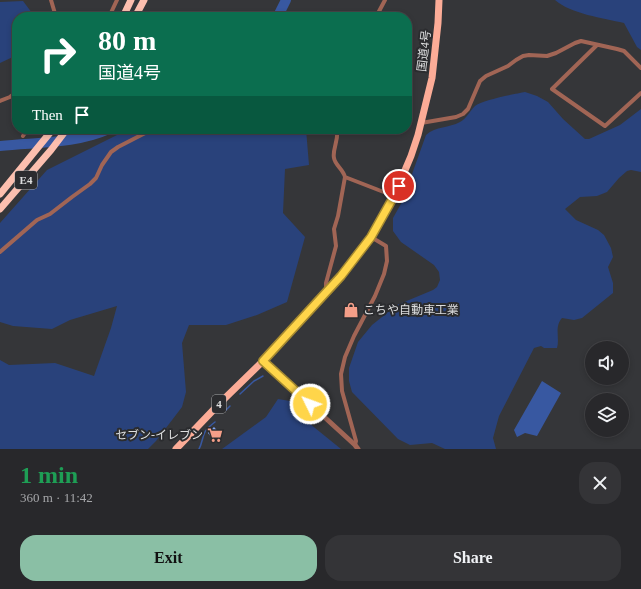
<!DOCTYPE html>
<html lang="en">
<head>
<meta charset="utf-8">
<style>
	:root { --surface:#28282b; --page:#343437; --text:#f1f3f6; --muted:#a5a6a9; --line:#444447; --accent:#8abfa5 }
	body { margin:0; font-family:"Times New Roman","Noto Sans JP",serif; background:var(--page); color:var(--text); height:100vh; display:flex; flex-direction:column; font-size:15px; white-space:nowrap }
	* { box-sizing:border-box; margin:0 }
	p { font-size:13px; color:var(--muted) }
	.icon { flex:none; width:22px; height:22px; fill:none; stroke:currentColor; stroke-width:2; stroke-linecap:round; stroke-linejoin:round }
	.map { position:relative; height:449px; overflow:hidden }
	.drawer { display:flex; flex-direction:column; background:var(--surface); flex:1 }
	.drawer>* { flex:none }
	.guide { position:absolute; left:12px; top:12px; width:400px; height:122px; border-radius:16px; box-shadow:0 2px 6px #0003,0 0 0 1px var(--line); background:#0b6e4f; color:#fff; overflow:hidden }
	.fabs { position:absolute; left:585px; top:341px; display:grid; gap:8px }
	.fabs a { display:grid; place-items:center; width:44px; height:44px; border-radius:50%; background:var(--surface); box-shadow:0 2px 6px #0003,0 0 0 1px var(--line); font-size:20px }
	.pin { position:absolute; display:grid; place-items:center; width:34px; height:34px; color:#fff; margin:-17px; border:2px solid #fff; border-radius:50%; box-shadow:0 1px 4px #0007 }
	.me { position:absolute; width:44px; margin:-22px; rotate:312deg; stroke-linejoin:round; filter:drop-shadow(0 0 3px #0008) }
	.turn { display:flex; align-items:center; gap:14px; height:84px; padding:0 20px; font-size:18px }
	.turn .icon { width:52px; height:52px; stroke-width:2.5 }
	.turn b { display:block; font-size:28px; line-height:34px }
	.then { display:flex; align-items:center; height:38px; padding:0 20px; background:#0003; gap:8px; font-size:15px }
	.round { display:grid; place-items:center; flex:none; width:42px; height:42px; border-radius:16px; background:var(--page) }
	.summary { display:flex; align-items:center; justify-content:space-between; height:68px; padding:0 20px }
	h1 { font-size:24px; font-weight:700; line-height:30px; color:#1e9e55 }
	.action { display:flex; gap:8px; margin-top:auto; padding:8px 20px }
	.action a { flex:1; height:46px; border-radius:16px; background:var(--accent); color:#111; font-size:16px; font-weight:700; line-height:46px; text-align:center }
	.action a+a { background:var(--page); color:var(--text) }
	.map>svg:first-child { display:block }
	.green { fill:#29427b }
	.water { fill:#3858a1 }
	.lines { fill:none; stroke-linecap:round; stroke-linejoin:round }
	.stream { stroke:#3858a1; stroke-width:1.5 }
	.river { stroke:#3858a1; stroke-width:10 }
	.building { fill:#82a7f7 }
	.minor { stroke:#a16555; stroke-width:4 }
	.tertiary { stroke:#a16555; stroke-width:5 }
	.trunk { stroke:#fcac97; stroke-width:7 }
	.motorway { stroke:#fcbfaf; stroke-width:7 }
	.route-casing { stroke:#a68a30; stroke-width:10 }
	.route { stroke:#ffd54a; stroke-width:7 }
	.labels { text-anchor:middle; dominant-baseline:central; stroke-width:4; stroke-linejoin:round; paint-order:stroke }
	.shield { fill:#2b2c2f; stroke:#a7a8aa; stroke-width:1 }
	.shield-label { font-size:11px; font-weight:bold; fill:#dcddde }
	.street-label { font-size:12px; fill:#dcddde; stroke:#2b2c2f }
	.poi-label { font-size:12px; fill:#dcddde; stroke:#2b2c2f; text-anchor:start }
</style>
</head>
<body>
<div class="map">
<svg width="641" height="449" viewBox="0 0 641 449">
	<rect width="100%" height="100%" fill="#353639"/>
	<path class="green" d="M555 0H641V50L637 47 624 23C603 18 571 14 555 0Z
		M23 1 35 17H17V55L0 63V2Z
		M525 92 537 96 548 102 563 119 585 139H589L620 125 641 109V172L631 170 627 171 619 178 607 192 597 196 580 197 565 209 576 220 598 230 604 235 611 248 613 257 608 267 613 283V293L582 318 574 320 562 318C554 327 560 338 557 348H544L541 346 534 348 499 416 493 438 496 449H445L432 443 410 445 398 439 352 392 349 381V368L358 342 372 325 397 305 433 290 437 287 440 280 439 272 434 265 401 242 393 231V218L402 202 426 135C436 126 449 128 460 122 467 118 469 112 475 106 482 100 515 94 525 92Z
		M129 129H306L309 165 285 169 283 213 305 237 287 302 257 315 226 325H189L182 343 186 392 182 407 156 441 148 449H0V360L9 365 55 363 94 376 111 328 117 306 70 320 52 329 13 326 0 322V223L47 170Z
		M278 399 290 401 293 403 299 415 341 449H222L266 417Z"/>
	<path class="water" d="M542 381 561 393 537 436 525 433 517 437 514 430Z"/>
	<g class="lines">
		<path class="stream" d="M240 394 254 381 263 376
			M225 411 230 406
			M199 449C202 444 202 438 205 432 207 428 211 425 215 422"/>
		<path class="river" d="M277 17 278 16 286 0
			M0 146C36 142 76 144 109 129"/>
	</g>
	<path class="building" d="M214 427 222 436 215 442 208 433Z"/>
	<g class="lines">
		<path class="minor" d="M51 0 56 17
			M109 17 117 0
			M376 17 385 0
			M597 45 552 89 605 126 641 93
			M0 101 10 97 17 92
			M421 123 456 117 463 114 468 109 480 81 486 76 508 66 516 60 523 56 529 55 547 56 556 53 575 43 581 41 617 49 624 51 641 68
			M23 136 25 133 33 129
			M345 177 394 196
			M0 252 37 220 50 214 72 197 90 184 96 178 102 165 111 152 118 147 153 129
			M326 292V283L336 246 334 229 338 216 345 177C343 169 335 165 334 158 332 150 339 140 337 129
			M355 445 356 441 342 391 341 374 345 357 354 336 375 296 384 274 387 261 386 246 371 237"/>
		<path class="tertiary" d="M263 361 355 445 358 449"/>
		<path class="trunk" d="M176 449 221 402 263 361 341 277 371 237 383 216 394 196 403 175 411 156 418 135 432 78 438 23 439 0"/>
		<path class="motorway" d="M123 17 131 0
			M135 17 144 0
			M0 194 53 129
			M0 209 51 150 67 129"/>
	</g>
	<g class="lines">
		<g class="route-casing">
			<path id="route" d="M310 404 263 361 341 276 371 237 394 196 399 186"/>
		</g>
		<use href="#route" class="route"/>
	</g>
	<defs>
		<g id="shop-bare" transform="scale(1.2)"><path d="M-5-2.5h2.3a2.7 3.5 0 0 1 5.4 0H5L5.5 6h-11ZM-1.5-2.5h3a1.5 2.3 0 0 0-3 0Z" fill="#f49e88" stroke="#2b2c2f" stroke-width="2.5" paint-order="stroke"/></g>
		<g id="supermarket-bare" transform="scale(1.2)"><path d="M-6-5.5h2.5l.6 2H6L4.5 2H-2.5L-4.4-4H-6ZM-1.5 3.2a1.3 1.3 0 1 0 .1 0ZM3 3.2a1.3 1.3 0 1 0 .1 0Z" fill="#f49e88" stroke="#2b2c2f" stroke-width="2.5" paint-order="stroke"/></g>
	</defs>
	<g fill-rule="evenodd">
		<use href="#shop-bare" x="351" y="310"/>
		<use href="#supermarket-bare" x="215" y="435"/>
	</g>
	<g class="labels">
		<g class="shield">
			<rect x="15" y="171" width="22" height="18" rx="3"/>
			<rect x="212" y="395" width="14" height="18" rx="3"/>
		</g>
		<g class="shield-label">
			<text x="26" y="180">E4</text>
			<text x="219" y="404">4</text>
		</g>
		<g class="street-label">
			<text transform="translate(424 51) rotate(-83)">国道4号</text>
		</g>
		<g class="poi-label">
			<text x="363" y="310">こちや自動車工業</text>
			<text x="203" y="435" text-anchor="end">セブン-イレブン</text>
		</g>
	</g>
</svg>
<div class="fabs">
<a><svg class="icon" aria-label="sound" viewBox="0 0 24 24"><path d="M4 9h4l5-4v14l-5-4H4zM17 9q2 3 0 6"/></svg></a>
<a><svg class="icon" aria-label="layers" viewBox="0 0 24 24"><path d="M12 4l9 5-9 5-9-5zM3 14l9 5 9-5"/></svg></a>
</div>
<div class="pin" style="left:399px;top:186px;background:#d93025"><svg class="icon" aria-label="arrive" viewBox="0 0 24 24"><path d="M6 21V4h12l-3 4 3 4H6"/></svg></div>
<svg class="me" style="left:310px;top:404px" viewBox="-20 -20 40 40"><circle r="17" fill="#ffd54a" stroke="#fff" stroke-width="3"/><path d="M0-11L8 9 0 5-8 9z" fill="#fff"/></svg>
<div class="guide">
<div class="turn"><svg class="icon" aria-label="right" viewBox="0 0 24 24"><path d="M7 20v-9h11M14 6l5 5-5 5"/></svg><div><b>80 m</b>国道4号</div></div>
<div class="then">Then<svg class="icon" aria-label="arrive" viewBox="0 0 24 24"><path d="M6 21V4h12l-3 4 3 4H6"/></svg></div>
</div>
</div>
<section class="drawer">
<div class="summary"><div><h1>1 min</h1><p>360 m · 11:42</p></div><a class="round"><svg class="icon" aria-label="close" viewBox="0 0 24 24"><path d="M6 6l12 12M18 6L6 18"/></svg></a></div>
<div class="action"><a>Exit</a><a>Share</a></div>
</section>
</body>
</html>
